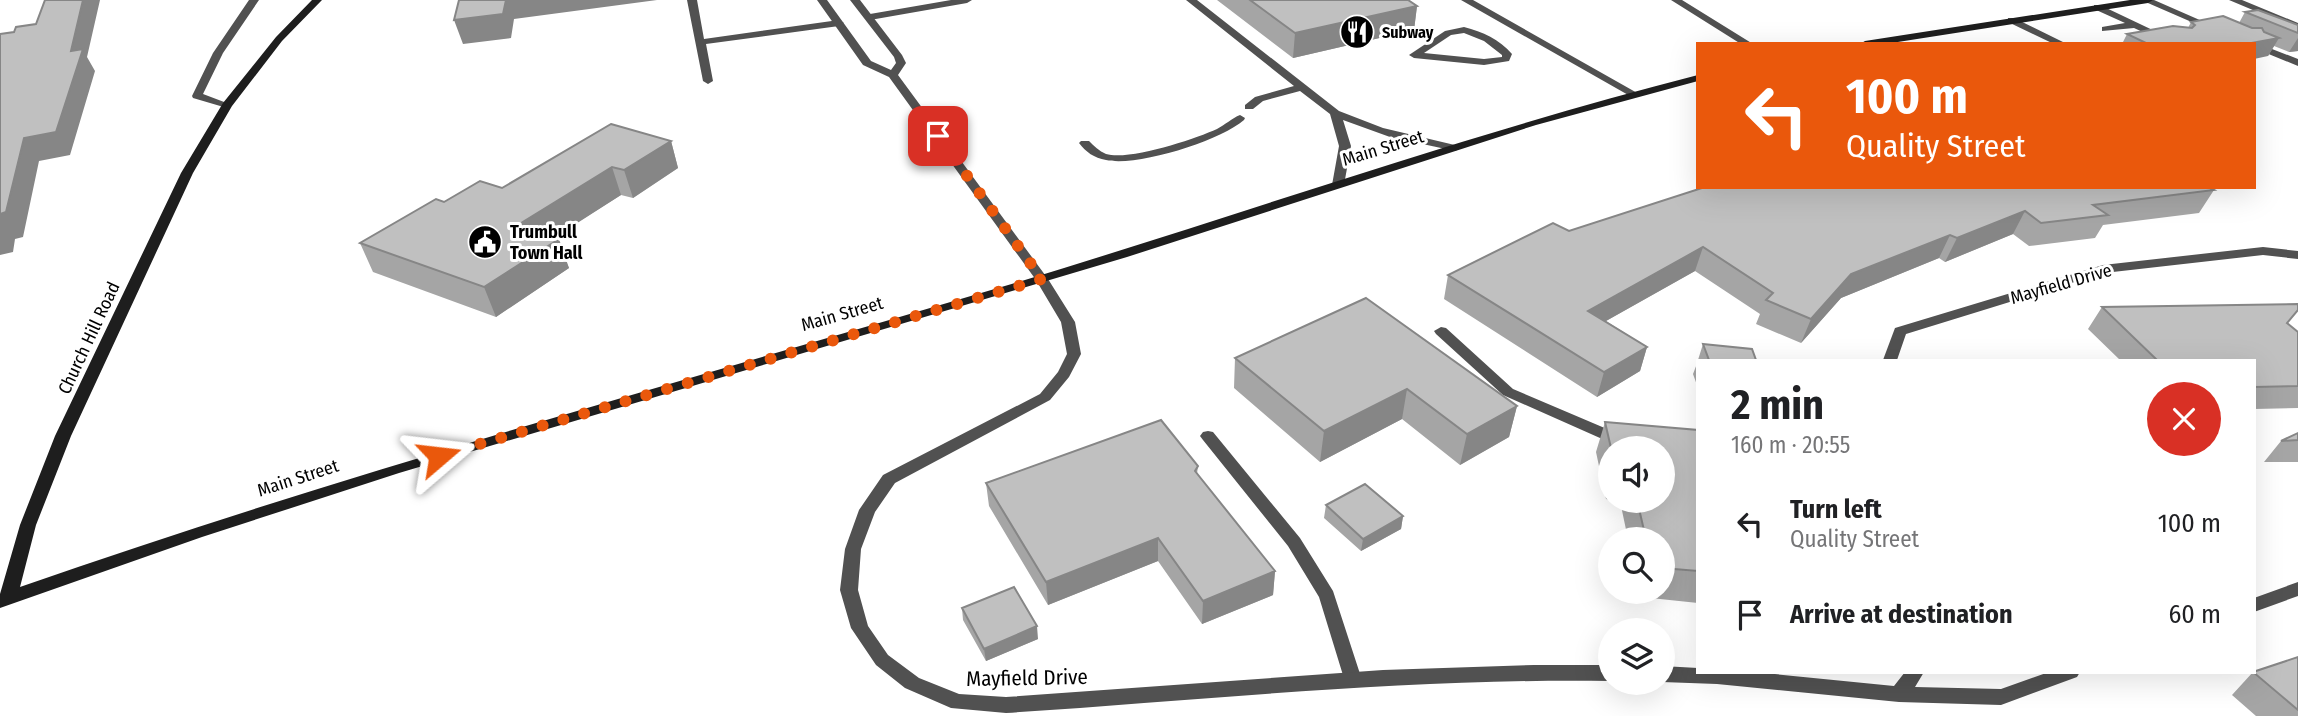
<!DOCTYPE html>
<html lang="en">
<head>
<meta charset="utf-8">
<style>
	:root { --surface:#fff; --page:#f6f6f6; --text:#202124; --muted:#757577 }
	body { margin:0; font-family:"Fira Sans Condensed",sans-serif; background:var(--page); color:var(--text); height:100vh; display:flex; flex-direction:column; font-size:26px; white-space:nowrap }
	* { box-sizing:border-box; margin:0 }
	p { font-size:23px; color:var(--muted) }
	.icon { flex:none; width:38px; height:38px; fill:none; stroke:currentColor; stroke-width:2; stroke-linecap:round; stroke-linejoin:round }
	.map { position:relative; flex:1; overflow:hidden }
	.details { position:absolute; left:1696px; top:359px; width:560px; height:315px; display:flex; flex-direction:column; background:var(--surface); border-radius:0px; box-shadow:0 7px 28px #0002 }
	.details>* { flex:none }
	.hud { position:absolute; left:1696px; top:42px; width:560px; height:147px; border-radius:0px; box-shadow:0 7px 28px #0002; background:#ea580c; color:#fff; overflow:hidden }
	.fabs { position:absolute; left:1598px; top:436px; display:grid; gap:14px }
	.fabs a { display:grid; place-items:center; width:77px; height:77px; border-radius:50%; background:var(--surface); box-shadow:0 7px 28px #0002; font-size:35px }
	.pin { position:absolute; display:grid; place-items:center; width:60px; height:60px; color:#fff; margin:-30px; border-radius:14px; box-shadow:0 4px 10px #0006 }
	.me { position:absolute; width:77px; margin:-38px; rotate:73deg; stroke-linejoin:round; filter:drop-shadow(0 0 5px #0008) }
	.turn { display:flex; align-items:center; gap:24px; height:147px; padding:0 35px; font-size:32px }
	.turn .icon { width:91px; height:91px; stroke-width:2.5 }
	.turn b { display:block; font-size:49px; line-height:60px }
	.round { display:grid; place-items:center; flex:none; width:74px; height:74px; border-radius:37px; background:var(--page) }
	.summary { display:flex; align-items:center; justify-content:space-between; height:119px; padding:0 35px }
	h1 { font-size:42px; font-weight:700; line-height:52px }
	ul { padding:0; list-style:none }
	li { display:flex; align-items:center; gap:21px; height:91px; padding:0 35px }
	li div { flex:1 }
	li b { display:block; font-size:26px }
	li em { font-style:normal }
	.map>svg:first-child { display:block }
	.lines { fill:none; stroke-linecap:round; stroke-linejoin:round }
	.service { fill:#515151; fill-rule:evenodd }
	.minor { fill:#515151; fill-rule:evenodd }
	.secondary { fill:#1e1e1e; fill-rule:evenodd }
	.wall { fill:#a5a5a5 }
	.shaded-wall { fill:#868686 }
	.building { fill:#c0c0c0; stroke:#868686; stroke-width:2 }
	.route { stroke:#ea580c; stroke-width:12; stroke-dasharray:0 21.6 }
	.labels { text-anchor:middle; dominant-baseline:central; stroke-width:6; stroke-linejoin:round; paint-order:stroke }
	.far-poi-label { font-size:16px; font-weight:bold; fill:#000; stroke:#fff; text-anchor:start }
	.street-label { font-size:18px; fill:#000; stroke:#fff }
	.poi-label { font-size:18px; font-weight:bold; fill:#000; stroke:#fff; text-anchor:start }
	.near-street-label { font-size:21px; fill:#000; stroke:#fff }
</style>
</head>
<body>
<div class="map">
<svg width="2298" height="716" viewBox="0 0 2298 716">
	<rect width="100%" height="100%" fill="#fff"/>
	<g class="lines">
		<path class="service" d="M687 0H697L704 39 839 20 844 23 839 26 706 44 713 81 708 84 703 81Z
			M951 0H972L967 3 870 20 865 17 870 14Z
			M1186 0H1197L1339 111 1383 128 1459 146 1461 148 1455 151 1390 137 1343 120 1351 146 1344 185 1338 188 1334 187 1332 185 1339 146 1330 114 1300 91 1263 101 1253 109H1245V105L1255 97 1294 86Z
			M1461 0H1473L1639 94 1638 96H1630Z
			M2141 0H2154L2218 28 2210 30Z
			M2229 0H2242L2298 23V29Z
			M2094 5H2100L2182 44H2169L2134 28 2102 31V27L2125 23 2094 9Z
			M2008 18H2014L2067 44H2054L2008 22Z
			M1464 27C1483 32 1499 39 1512 54L1509 61 1484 65 1414 58 1409 55 1445 31ZM1464 33 1484 41 1502 55V57L1484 59 1424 53 1451 35Z
			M2254 42 2298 59V66L2254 48V44H2250Z
			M1240 115 1245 118 1244 120C1220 141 1137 167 1106 160 1094 158 1086 152 1079 143L1081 141H1089C1094 146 1099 151 1106 154 1129 161 1195 139 1217 129 1225 125 1232 118 1240 115Z
			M1441 327 1446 328 1513 389 1607 429H1619L1627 434 1619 439 1600 438 1503 395 1436 334 1434 331Z
			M1208 431 1213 432 1300 538 1333 591 1362 680 1360 685 1353 688 1346 685 1319 597 1288 546 1203 440 1200 436 1203 432Z"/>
		<path class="minor" d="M249 0H259L223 53 203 94 232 105 227 108 193 98 192 96 213 53Z
			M817 0H827L871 61 891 70 896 63 894 57 850 0H860L902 55 906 63 898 75 1048 279 1075 322 1081 354 1069 377 1050 400 895 483 875 512 861 549 858 590 868 626 888 655 919 678 959 694 1006 697 1383 670 1534 665H1610V681C1408 678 1207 700 1006 713L951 708 905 688 876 665 851 628 840 590 845 549 859 510 883 475 1040 394 1058 372 1067 354 1061 322 1036 280 889 77 863 65Z
			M1671 0H1682L1753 44H1741Z
			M2263 247 2298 251V259L2263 255 2104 273 1906 334 1897 360H1883L1895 328 2103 265Z
			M2298 582V596L2254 612V598Z
			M1662 666 1698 668V672H1754L1894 686 1905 672H1924L1915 687 2001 689 2049 672H2080L2077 677 2001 705 1899 702 1717 684 1662 682Z"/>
		<path class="secondary" d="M312 0H322L282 41 232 106 193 173 71 436 36 525 20 587C348 472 682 382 1015 283 1243 214 1467 134 1698 75V81L1536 125 1127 257 399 473 202 537 0 608V594L20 525 55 436 181 173 223 103 276 37Z
			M2130 0H2153L2148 3 1885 44H1860L1865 41Z"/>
	</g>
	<path class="wall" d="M1217 0H1408L1417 6 1414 30 1293 58Z
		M2245 12 2298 25V51L2289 52 2274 46 2268 56 2254 44H2122L2127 34 2188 28 2191 22 2239 23Z
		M671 141 678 168 633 198 621 195 554 237 569 268 496 317 373 272 360 243 444 202 502 188Z
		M2214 190 2199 213 2103 225 2095 238 2029 246 2013 234 1945 262 1939 258 1841 298 1801 343 1756 324 1760 314 1695 271 1606 321 1647 347 1640 371 1597 397 1444 299 1448 275 1569 231Z
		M2102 307 2288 324 2298 332V408L2254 409V360H2120L2088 329Z
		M1703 344 1756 360H1698Z
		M1235 358 1517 406 1509 437 1460 465 1402 419 1320 462 1234 388Z
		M1698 361V388L1693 374Z
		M1605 422 1698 430V603L1641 597 1640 592H1662V539H1628L1620 501 1616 500H1662V448H1610V500L1606 499 1596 452Z
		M2298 433V462H2264L2281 441Z
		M1198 466 1197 474 1275 571 1273 595 1202 624 1158 561 1048 605 989 506 986 483Z
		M1326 505 1403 516 1401 529 1361 551 1324 518Z
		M962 608 1038 639 986 661 963 620Z
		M2298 657V716H2256L2232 695 2253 672Z"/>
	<path class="shaded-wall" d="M83 0H100L87 57 95 71 70 155 39 161 23 237 15 239 13 252 0 255V214L24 138Z
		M506 0H657L514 19 511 38 463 44 454 20Z
		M1417 6 1414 30 1293 58 1295 33Z
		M2279 38 2268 56 2254 59V44H2246Z
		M2298 38V51L2289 52Z
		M671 141 678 168 633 198 624 170Z
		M612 167 621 195 529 254 518 225Z
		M2025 211 2013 234 1945 262 1957 238Z
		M1950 235 1939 258 1841 298 1801 343 1811 319 1851 274Z
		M559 239 569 268 496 317 484 287Z
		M1703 247 1695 271 1581 335 1588 311Z
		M1647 347 1640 371 1597 397 1604 372Z
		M1407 389 1402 419 1320 462 1324 431Z
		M1517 406 1509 437 1460 465 1467 434Z
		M1403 516 1401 529 1361 551 1363 539Z
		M1158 538V561L1048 605 1046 582Z
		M1275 571 1273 595 1202 624 1203 601Z
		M1037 626 1038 639 986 661 984 649Z"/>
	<path class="building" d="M45 0H83L71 51 83 49 56 132 24 138 6 212 0 214V34L14 32 16 27 36 24Z
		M459 0H506L503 14 454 20Z
		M1250 0H1408L1417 6 1295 33Z
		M2258 10 2298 25V33L2245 12Z
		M2223 16 2252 28H2262L2264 32 2279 38 2246 44H2148L2127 34 2173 26 2192 28 2195 25 2191 22Z
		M611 124 671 141 624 170 612 167 518 225 559 239 484 287 360 243 436 199 444 202 480 181 502 188Z
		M1705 187H2208L2214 190 2093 205 2108 215 2041 223 2025 211 1957 238 1950 235 1851 274 1811 319 1766 300 1773 293 1703 247 1588 311 1647 347 1604 372 1448 275 1553 223 1569 231Z
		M1366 298 1517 406 1467 434 1407 389 1324 431 1235 358Z
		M2298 304V310L2287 323 2298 332V386L2254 387V360H2157L2102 307Z
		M1703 344 1752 349 1756 360H1709Z
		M1161 420 1198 466 1195 471 1275 571 1203 601 1158 538 1046 582 986 483Z
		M1605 422 1698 430V571L1662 568V539H1646L1637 500H1662V448H1611Z
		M2298 433V440L2281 441Z
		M1365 484 1403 516 1363 539 1326 505Z
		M1014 587 1037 626 984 649 962 608Z
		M2298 657V710L2253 672Z"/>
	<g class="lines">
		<path class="route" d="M439 456 1042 279 938 136"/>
	</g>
	<defs>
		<g id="restaurant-disc" transform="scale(1.75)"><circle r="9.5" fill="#000" stroke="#fff"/><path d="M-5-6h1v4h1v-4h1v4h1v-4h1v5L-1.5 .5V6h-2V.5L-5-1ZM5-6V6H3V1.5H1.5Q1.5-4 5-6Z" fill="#fff"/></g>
		<g id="civic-disc" transform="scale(1.75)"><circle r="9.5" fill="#000" stroke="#fff"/><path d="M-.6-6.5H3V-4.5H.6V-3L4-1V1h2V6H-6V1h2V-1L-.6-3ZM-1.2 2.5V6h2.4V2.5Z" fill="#fff"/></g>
	</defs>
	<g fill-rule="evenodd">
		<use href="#restaurant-disc" x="1357" y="32"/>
		<use href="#civic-disc" x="485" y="242"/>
	</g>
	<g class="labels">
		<g class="far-poi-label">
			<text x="1382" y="32">Subway</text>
		</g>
		<g class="street-label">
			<text transform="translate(1383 148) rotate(-17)">Main Street</text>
			<text transform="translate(2061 284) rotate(-16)">Mayfield Drive</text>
			<text transform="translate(842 314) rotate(-16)">Main Street</text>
			<text transform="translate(89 338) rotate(-65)">Church Hill Road</text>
			<text transform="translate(298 478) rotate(-18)">Main Street</text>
		</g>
		<g class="poi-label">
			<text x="510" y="232">Trumbull<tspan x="510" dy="21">Town Hall</tspan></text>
		</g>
		<g class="near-street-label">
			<text transform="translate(1027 678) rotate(-1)">Mayfield Drive</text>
		</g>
	</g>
</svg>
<div class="fabs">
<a><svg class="icon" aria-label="sound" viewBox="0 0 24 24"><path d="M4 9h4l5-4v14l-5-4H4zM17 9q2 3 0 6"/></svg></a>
<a><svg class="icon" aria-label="search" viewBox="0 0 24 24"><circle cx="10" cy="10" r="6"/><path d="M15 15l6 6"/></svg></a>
<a><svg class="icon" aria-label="layers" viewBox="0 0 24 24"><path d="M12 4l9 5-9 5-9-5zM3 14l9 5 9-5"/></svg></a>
</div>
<div class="pin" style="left:938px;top:136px;background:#d93025"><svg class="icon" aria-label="arrive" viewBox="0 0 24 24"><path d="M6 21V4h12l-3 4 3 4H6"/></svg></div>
<svg class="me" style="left:439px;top:456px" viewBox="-20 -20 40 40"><path d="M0-17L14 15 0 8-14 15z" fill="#ea580c" stroke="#fff" stroke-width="4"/></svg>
<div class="hud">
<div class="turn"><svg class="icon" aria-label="left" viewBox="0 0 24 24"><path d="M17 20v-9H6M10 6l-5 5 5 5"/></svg><div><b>100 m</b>Quality Street</div></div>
</div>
<section class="details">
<div class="summary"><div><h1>2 min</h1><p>160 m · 20:55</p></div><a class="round" style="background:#d93025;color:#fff"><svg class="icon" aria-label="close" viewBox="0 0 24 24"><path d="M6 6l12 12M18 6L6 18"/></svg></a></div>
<ul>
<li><svg class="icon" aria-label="left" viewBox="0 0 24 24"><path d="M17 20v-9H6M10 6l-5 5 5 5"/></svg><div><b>Turn left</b><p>Quality Street</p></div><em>100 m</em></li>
<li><svg class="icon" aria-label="arrive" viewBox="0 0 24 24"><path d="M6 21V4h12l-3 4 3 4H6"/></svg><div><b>Arrive at destination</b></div><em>60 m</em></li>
</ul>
</section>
</div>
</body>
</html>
